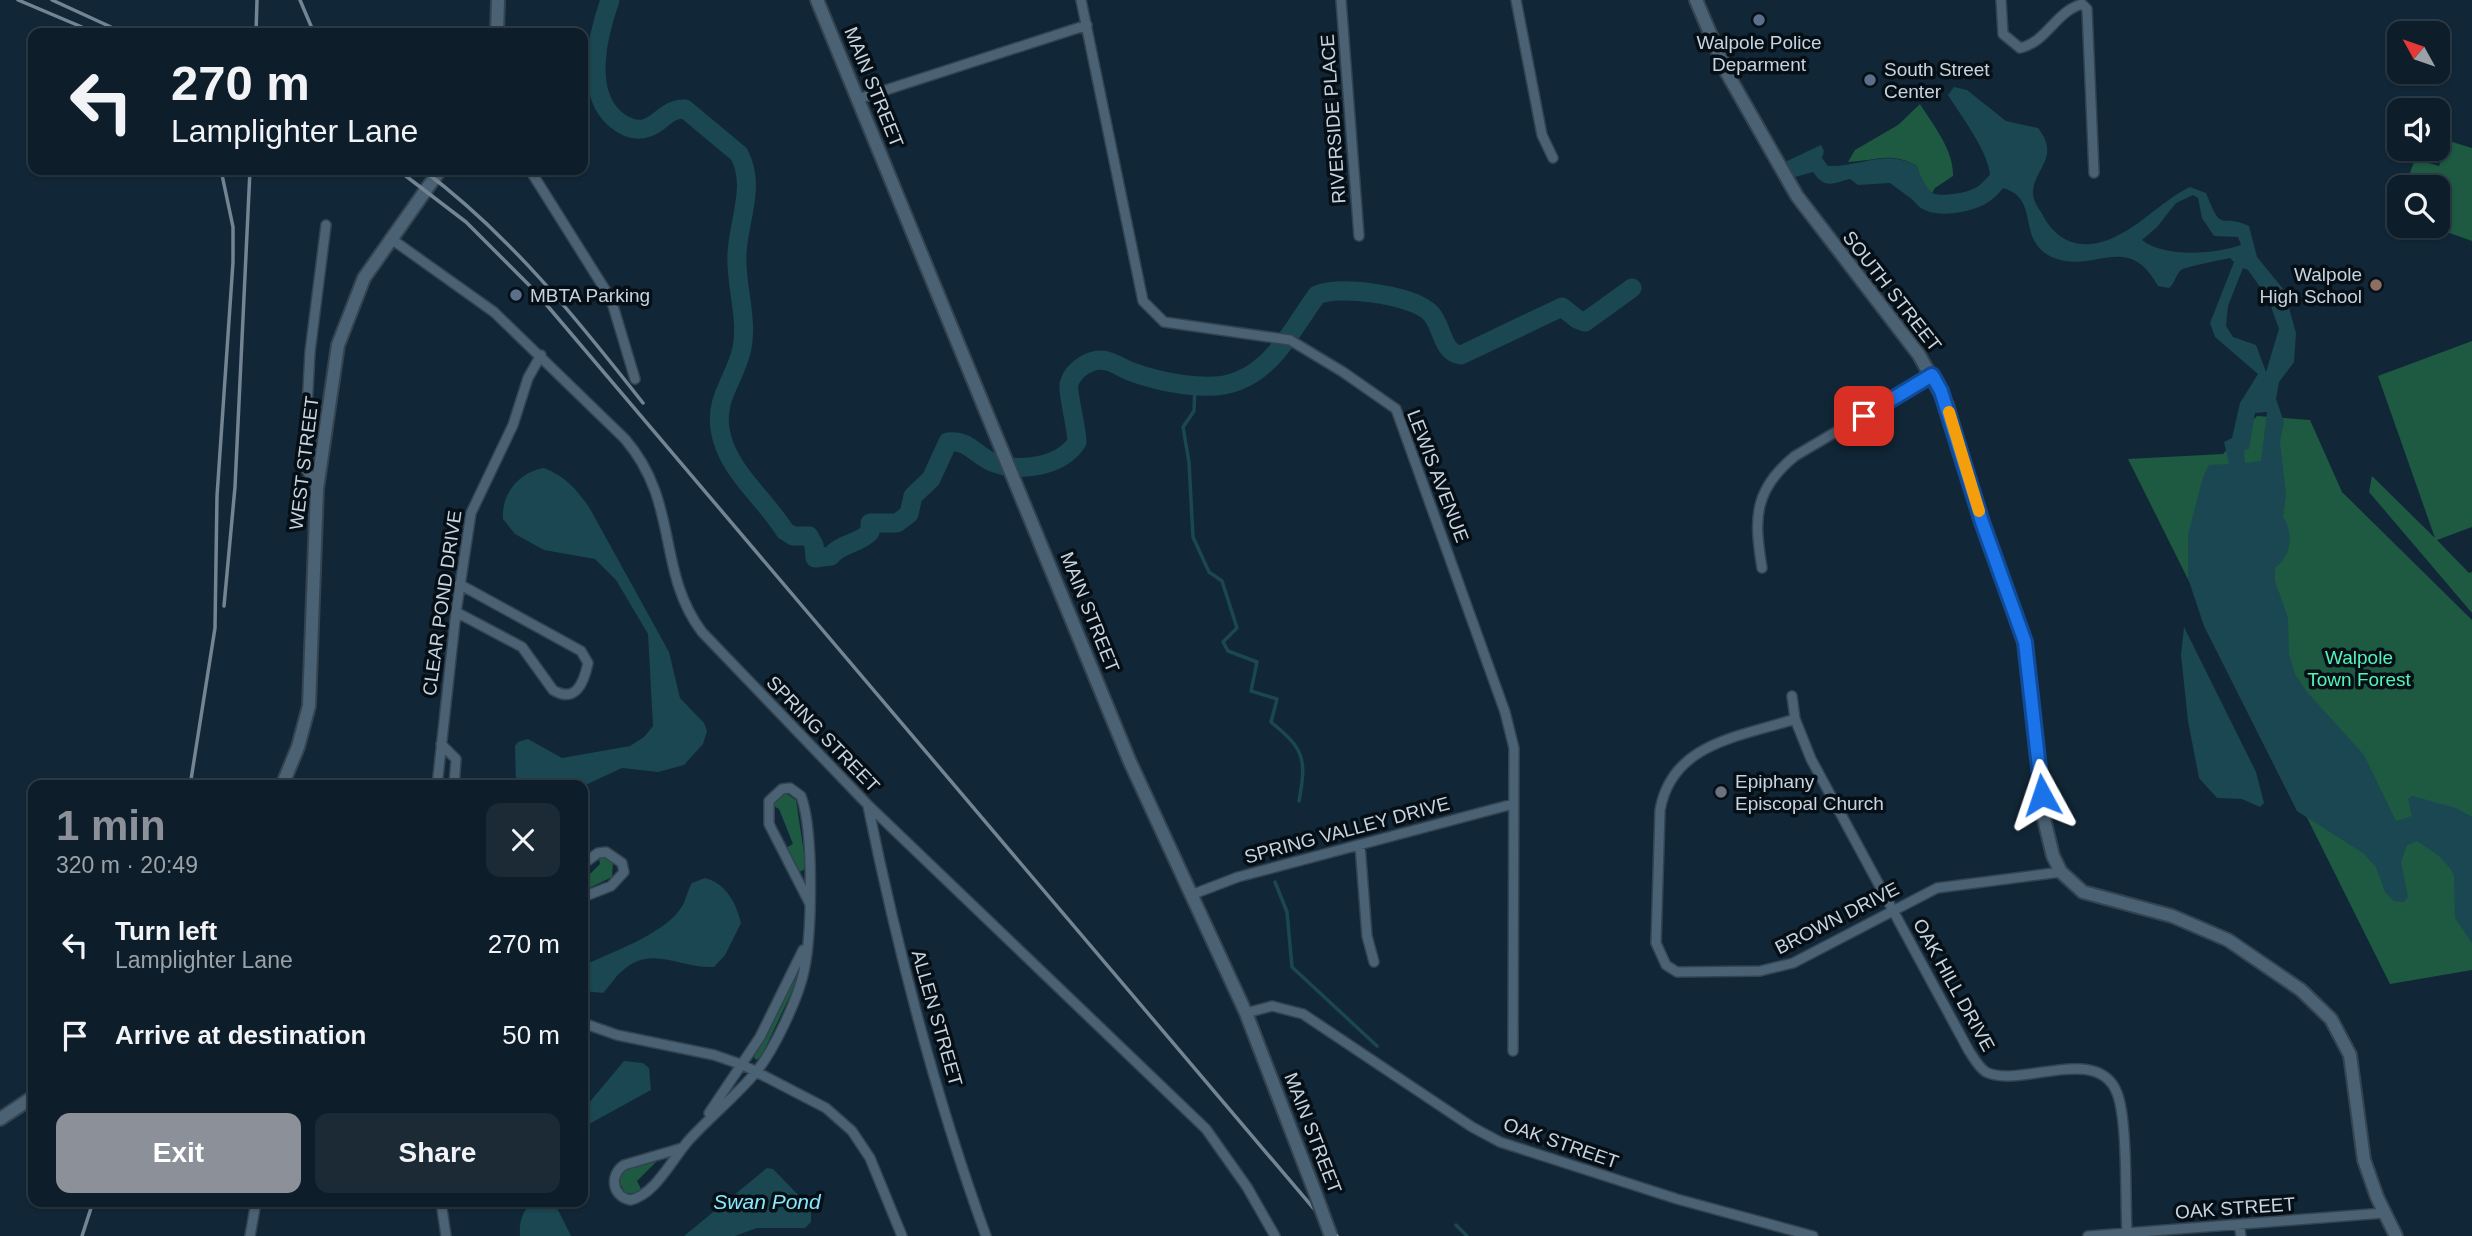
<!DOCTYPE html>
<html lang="en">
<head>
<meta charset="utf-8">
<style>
	:root { --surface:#0d1d29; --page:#1b2a35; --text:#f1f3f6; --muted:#9aa2a8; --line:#2d3b46; --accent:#8c9099 }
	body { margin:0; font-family:Helvetica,sans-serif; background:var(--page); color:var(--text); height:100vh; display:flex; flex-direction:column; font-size:26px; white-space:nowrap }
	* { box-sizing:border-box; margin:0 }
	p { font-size:23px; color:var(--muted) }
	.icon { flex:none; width:38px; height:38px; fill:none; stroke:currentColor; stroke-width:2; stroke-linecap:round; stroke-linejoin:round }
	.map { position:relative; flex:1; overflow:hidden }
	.details { position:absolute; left:28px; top:780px; width:560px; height:427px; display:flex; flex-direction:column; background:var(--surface); border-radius:14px; box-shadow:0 2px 5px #0004,0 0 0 2px var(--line) }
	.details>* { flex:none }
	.hud { position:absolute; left:28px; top:28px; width:560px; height:147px; border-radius:14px; box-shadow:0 2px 5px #0004,0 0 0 2px var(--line); background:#0d1d29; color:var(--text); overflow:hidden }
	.needle { width:46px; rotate:310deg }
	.controls { position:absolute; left:2387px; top:21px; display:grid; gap:14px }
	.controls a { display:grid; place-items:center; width:63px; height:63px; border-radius:14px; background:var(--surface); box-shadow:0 2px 5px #0004,0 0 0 2px var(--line); font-size:35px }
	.pin { position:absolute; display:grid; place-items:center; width:60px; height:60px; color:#fff; margin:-30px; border-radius:14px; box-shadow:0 4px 10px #0006 }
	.me { position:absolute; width:77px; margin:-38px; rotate:355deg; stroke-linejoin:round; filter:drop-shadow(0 0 5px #0008) }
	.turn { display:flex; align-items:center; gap:24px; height:147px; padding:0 28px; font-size:32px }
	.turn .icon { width:91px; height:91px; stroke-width:2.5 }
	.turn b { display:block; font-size:49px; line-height:60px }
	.round { display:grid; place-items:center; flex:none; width:74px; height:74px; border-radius:14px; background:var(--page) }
	.summary { display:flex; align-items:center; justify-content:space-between; height:119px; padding:0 28px }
	h1 { font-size:42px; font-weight:700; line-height:52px; color:var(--accent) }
	.button { display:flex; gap:14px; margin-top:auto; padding:14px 28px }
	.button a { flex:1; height:80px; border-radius:14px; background:var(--accent); color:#fff; font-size:28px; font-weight:700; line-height:80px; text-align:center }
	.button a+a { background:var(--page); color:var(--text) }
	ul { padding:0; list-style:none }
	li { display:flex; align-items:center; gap:21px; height:91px; padding:0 28px }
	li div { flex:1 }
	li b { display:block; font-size:26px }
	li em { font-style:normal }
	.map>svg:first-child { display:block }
	.green { fill:#1e5941 }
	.water { fill:#1a4751; fill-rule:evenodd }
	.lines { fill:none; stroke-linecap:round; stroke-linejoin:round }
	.stream { stroke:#1a4751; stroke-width:3.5 }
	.river { stroke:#1a4751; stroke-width:19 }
	.street-casing { stroke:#344350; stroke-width:12 }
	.secondary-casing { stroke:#344350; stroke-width:16 }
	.street { stroke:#4a6274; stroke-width:9 }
	.secondary { stroke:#4a6274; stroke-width:12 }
	.rail { stroke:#738492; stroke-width:3.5 }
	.secondary-bridge-casing { stroke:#344350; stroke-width:16; stroke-linecap:butt }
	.secondary-bridge { stroke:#4a6274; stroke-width:12 }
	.route-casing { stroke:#114b97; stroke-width:18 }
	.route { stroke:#1a73e8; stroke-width:12 }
	.slow { stroke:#f59e0b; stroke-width:12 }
	.service-dot { fill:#5c6f8a; stroke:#060f16; stroke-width:2.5 }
	.education-dot { fill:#8d6e63; stroke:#060f16; stroke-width:2.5 }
	.worship-dot { fill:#6b7280; stroke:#060f16; stroke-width:2.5 }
	.labels { text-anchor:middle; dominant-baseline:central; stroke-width:7; stroke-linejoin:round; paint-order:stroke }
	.poi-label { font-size:19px; fill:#c7d4df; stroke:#060f16; text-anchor:start }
	.street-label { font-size:19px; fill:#c7d4df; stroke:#060f16 }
	.park-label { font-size:19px; fill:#56f3b6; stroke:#060f16 }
	.water-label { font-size:21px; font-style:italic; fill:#89e8fe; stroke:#060f16 }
</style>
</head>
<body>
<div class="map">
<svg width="2472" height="1236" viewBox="0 0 2472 1236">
	<rect width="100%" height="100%" fill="#112737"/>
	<path class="green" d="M1920 104C1933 125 1954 150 1953 176L1935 188 1927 201 1917 166C1890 151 1877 161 1848 162L1855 150 1898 125Z
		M2449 141 2472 148V241L2430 226H2438V187H2405L2415 159 2439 166Z
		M2472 341V527L2437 540 2469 573 2472 572V613L2369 492 2372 476 2435 538 2378 376Z
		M2257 416 2310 420 2342 492 2472 620V970L2390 984 2128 459 2223 454Z
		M784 792 796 800 806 867 802 871 798 872 784 849 793 844 779 809 772 805 777 795Z
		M598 854 613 861 612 877 583 891V881L600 864Z
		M794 975 797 981 761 1057 756 1060 753 1055Z
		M662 1156 637 1181 641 1189 638 1194 625 1193 618 1179 620 1170Z"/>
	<path class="water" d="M1954 87 1967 90 2006 121 2038 128C2061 157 2034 169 2033 192 2033 200 2037 206 2041 212 2055 240 2077 251 2108 240 2139 228 2161 201 2190 187L2206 193C2223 236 2219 212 2249 226L2257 257 2284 290 2296 333 2294 362 2279 382 2276 399 2284 422 2280 442 2286 495 2283 517C2294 534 2292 555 2275 568V581L2288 618 2289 654 2295 674 2307 692 2364 755 2396 821 2412 816 2408 799 2412 796 2456 808 2472 817V943L2455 918 2454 875 2450 868 2439 856 2417 841 2407 845 2401 862 2408 897 2404 902 2394 901 2385 892 2376 867 2363 853 2297 811 2204 626 2188 578V535L2203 477 2209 465 2229 464 2224 442 2232 438 2240 403 2258 374 2215 337 2210 323 2234 262 2230 258C2221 260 2184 267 2181 270 2176 274 2175 283 2169 288L2158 286C2128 232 2097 272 2057 259 2013 244 2043 199 2003 188L1991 194 1985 187 1990 181C1993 157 1961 116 1948 95ZM2193 195 2198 198 2202 218 2214 236 2238 237 2241 245C2216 254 2164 258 2142 240L2157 227 2176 203ZM2243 268 2248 270 2268 298 2279 329 2266 372 2256 345 2233 337 2226 326 2228 306ZM2267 412 2261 461 2245 463 2244 450 2249 449 2255 413Z
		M1821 145 1824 151 1822 158 1828 166C1862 167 1885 148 1917 166L1927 201 1913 200 1890 183 1858 185 1850 179C1832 183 1826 190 1813 172L1795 177 1785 162Z
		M544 468C565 476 576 489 589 507L669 652 680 698 704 723 707 731 703 744 684 765 658 772 622 768 583 786H516L515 746 518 742 528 739 562 758 630 746 644 737 653 726 648 634 616 580 595 559 544 550 515 534 503 519C501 494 519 472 544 468Z
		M2184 627 2256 772 2264 803 2260 807 2242 799 2217 798 2199 778 2188 721 2181 655Z
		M705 878C726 884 736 902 741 923L725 955 714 967C680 969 651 943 621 972 614 978 610 986 603 993L584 991 583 966C611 952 663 935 681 908 686 901 687 891 692 883Z
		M624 1061 643 1063 649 1068 651 1090 591 1123 583 1131V1104H588Z
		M767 1168 773 1169 811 1208V1222L805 1228H757L735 1236H684Z
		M532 1202H554L571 1236H520C519 1222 522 1212 532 1202Z"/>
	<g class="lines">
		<path class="stream" d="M1195 385 1194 411 1183 427 1189 462 1193 537 1209 572 1222 581 1237 628 1223 642 1228 651 1257 662 1251 691 1277 699 1271 722C1304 749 1307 758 1299 801
			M1275 882 1287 912 1292 967 1377 1046
			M1456 1225 1467 1236"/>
		<path class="river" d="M610 0C598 34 584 90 614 118 622 125 631 131 643 129 660 126 666 108 685 109L739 154C756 186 739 218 737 253 735 284 748 317 742 348 736 378 715 397 720 429 726 470 764 497 785 531L793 536H809L814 545 815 558 831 556C839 544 859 544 870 532V523H897L909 514 913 496 931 479 948 442C968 439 975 455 992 462 1019 473 1061 467 1077 442 1077 428 1067 392 1069 384 1073 369 1092 357 1107 361 1116 363 1123 369 1132 372 1159 382 1210 393 1238 381 1276 366 1294 326 1317 295 1340 285 1407 295 1427 310 1443 321 1440 353 1461 355L1562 307 1577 319 1585 322 1632 288
			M1913 181C1916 188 1920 195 1926 200 1939 209 1973 202 1985 193 1994 186 1995 179 2007 177"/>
		<g class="street-casing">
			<path id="street" d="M1081 0 1143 301 1164 322 1290 340 1343 372 1396 409 1505 712 1514 748 1513 1051
				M1341 0 1359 236
				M1516 0 1542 135 1553 158
				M2001 0 2003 34 2020 48C2047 42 2055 12 2082 4L2087 9 2094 173
				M858 99 1087 25
				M530 170 611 299 635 379
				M390 238 494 312 625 439C680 503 656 571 702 632L868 805 1206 1129 1247 1187 1275 1236
				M317 489 304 465 310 352 326 225
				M1762 568C1754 519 1753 490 1795 456L1932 375
				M456 612 522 647 553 690C576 704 584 682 588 663L581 651 459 584
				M1792 696 1795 719 1811 759 1969 1051C1974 1058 1979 1068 1986 1072 2019 1089 2098 1043 2117 1093 2128 1121 2125 1200 2127 1233
				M1795 719C1739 737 1672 743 1660 810L1656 943 1666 965 1677 972 1760 971 1793 963 1937 888 2061 872
				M441 744 456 759 454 786
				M437 786 456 612 471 513 513 425 528 378 541 355
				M868 806C898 952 935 1096 986 1236
				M1360 845 1367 936 1374 962
				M583 864 598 853 606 852 622 863 624 872 611 886 583 897
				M1191 895 1238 877 1513 804
				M1246 1013 1272 1006 1303 1014 1472 1127 1500 1142 1677 1199 1813 1236
				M583 1023 617 1035 714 1055 743 1065 826 1108 852 1131 870 1158 902 1236
				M709 1113 760 1037 803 950
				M682 1148 624 1165C609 1175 612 1196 630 1200 655 1195 672 1159 689 1140 710 1117 736 1096 756 1072 774 1050 798 999 804 971 812 934 814 831 801 796L790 788 782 789 769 801V824L810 904
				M441 1202 446 1236
				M2239 1225 2241 1236
				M250 1236 256 1202
				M2088 1236 2384 1213"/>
		</g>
		<g class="secondary-casing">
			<path id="secondary" d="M817 0 1130 762 1246 1013 1316 1195
				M1696 0 1727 73 1797 196 1919 355 1947 405 1982 522 2025 642 2044 819 2053 856 2061 872 2083 892 2172 916 2228 940 2301 990 2331 1019 2350 1055 2364 1160 2377 1197 2396 1236
				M497 33 498 0
				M282 786 298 747 309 706 317 489 338 345 364 278 440 170
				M0 1119 33 1097"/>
		</g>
		<use href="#street" class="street"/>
		<use href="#secondary" class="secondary"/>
		<path class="rail" d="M18 0 96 33
			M52 0 124 33
			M300 0 314 33
			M256 33 257 0
			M398 170 466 222 534 290 1337 1236
			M423 170C510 235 577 319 643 403
			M224 606 235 487 250 170
			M190 786 215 628 217 496 233 262V227L221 170
			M82 1236 93 1202"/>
		<g class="secondary-bridge-casing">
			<path id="secondary-bridge" d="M1316 1195 1331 1236"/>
		</g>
		<use href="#secondary-bridge" class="secondary-bridge"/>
	</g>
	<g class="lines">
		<g class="route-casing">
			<path id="route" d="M1864 416 1932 375 1941 391 1982 522 2025 642 2042 795"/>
		</g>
		<use href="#route" class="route"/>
		<path class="slow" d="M1949 412 1979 511"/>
	</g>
	<g class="service-dot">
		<circle cx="1759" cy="20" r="7"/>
		<circle cx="1870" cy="80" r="7"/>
		<circle cx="516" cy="295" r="7"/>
	</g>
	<circle class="education-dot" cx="2376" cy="285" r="7"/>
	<circle class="worship-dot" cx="1721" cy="792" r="7"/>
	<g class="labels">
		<g class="poi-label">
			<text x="1759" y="42" text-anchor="middle">Walpole Police<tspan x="1759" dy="22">Deparment</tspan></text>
			<text x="1884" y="69">South Street<tspan x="1884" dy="22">Center</tspan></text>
			<text x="2362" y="274" text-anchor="end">Walpole<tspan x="2362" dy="22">High School</tspan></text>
			<text x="530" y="295">MBTA Parking</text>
			<text x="1735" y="781">Epiphany<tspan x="1735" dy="22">Episcopal Church</tspan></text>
		</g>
		<g class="street-label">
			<text transform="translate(874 87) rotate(68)">MAIN STREET</text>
			<text transform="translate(1333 119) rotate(-94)">RIVERSIDE PLACE</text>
			<text transform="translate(1892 291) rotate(52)">SOUTH STREET</text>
			<text transform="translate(304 463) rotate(-83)">WEST STREET</text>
			<text transform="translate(1438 476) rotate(69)">LEWIS AVENUE</text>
			<text transform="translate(442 603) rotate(-82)">CLEAR POND DRIVE</text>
			<text transform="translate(1090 612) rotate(68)">MAIN STREET</text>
			<text transform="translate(823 734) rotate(46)">SPRING STREET</text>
			<text transform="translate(1347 830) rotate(-15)">SPRING VALLEY DRIVE</text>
			<text transform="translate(1837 918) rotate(-27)">BROWN DRIVE</text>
			<text transform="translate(1954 985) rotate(61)">OAK HILL DRIVE</text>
			<text transform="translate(937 1018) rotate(74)">ALLEN STREET</text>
			<text transform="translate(1313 1133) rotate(69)">MAIN STREET</text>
			<text transform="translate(1561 1143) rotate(19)">OAK STREET</text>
			<text transform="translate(2235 1208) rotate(-4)">OAK STREET</text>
		</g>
		<g class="park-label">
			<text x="2359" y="657">Walpole<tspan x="2359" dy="22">Town Forest</tspan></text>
		</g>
		<g class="water-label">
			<text x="767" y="1201">Swan Pond</text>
		</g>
	</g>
</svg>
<div class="controls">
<a><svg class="needle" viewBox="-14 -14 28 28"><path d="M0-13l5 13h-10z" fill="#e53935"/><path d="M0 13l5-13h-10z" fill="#9aa2a8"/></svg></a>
<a><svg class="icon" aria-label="sound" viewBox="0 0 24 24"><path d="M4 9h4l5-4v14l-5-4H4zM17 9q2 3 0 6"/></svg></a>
<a><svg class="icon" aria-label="search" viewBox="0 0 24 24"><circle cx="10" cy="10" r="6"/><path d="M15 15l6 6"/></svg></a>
</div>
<div class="pin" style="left:1864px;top:416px;background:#d93025"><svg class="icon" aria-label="arrive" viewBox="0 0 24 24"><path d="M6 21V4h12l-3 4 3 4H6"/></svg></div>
<svg class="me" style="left:2042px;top:795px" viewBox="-20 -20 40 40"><path d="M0-17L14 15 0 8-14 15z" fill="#1a73e8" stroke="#fff" stroke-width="4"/></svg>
<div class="hud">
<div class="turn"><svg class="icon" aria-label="left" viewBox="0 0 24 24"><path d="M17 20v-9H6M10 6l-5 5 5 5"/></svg><div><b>270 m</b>Lamplighter Lane</div></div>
</div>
<section class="details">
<div class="summary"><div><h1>1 min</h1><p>320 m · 20:49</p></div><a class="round"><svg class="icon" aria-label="close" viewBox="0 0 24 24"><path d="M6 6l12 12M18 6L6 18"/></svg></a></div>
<ul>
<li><svg class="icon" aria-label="left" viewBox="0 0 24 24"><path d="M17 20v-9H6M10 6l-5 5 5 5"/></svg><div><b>Turn left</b><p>Lamplighter Lane</p></div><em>270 m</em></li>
<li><svg class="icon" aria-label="arrive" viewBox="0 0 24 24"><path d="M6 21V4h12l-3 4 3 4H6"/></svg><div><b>Arrive at destination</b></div><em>50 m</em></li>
</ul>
<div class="button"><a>Exit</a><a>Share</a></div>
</section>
</div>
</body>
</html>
